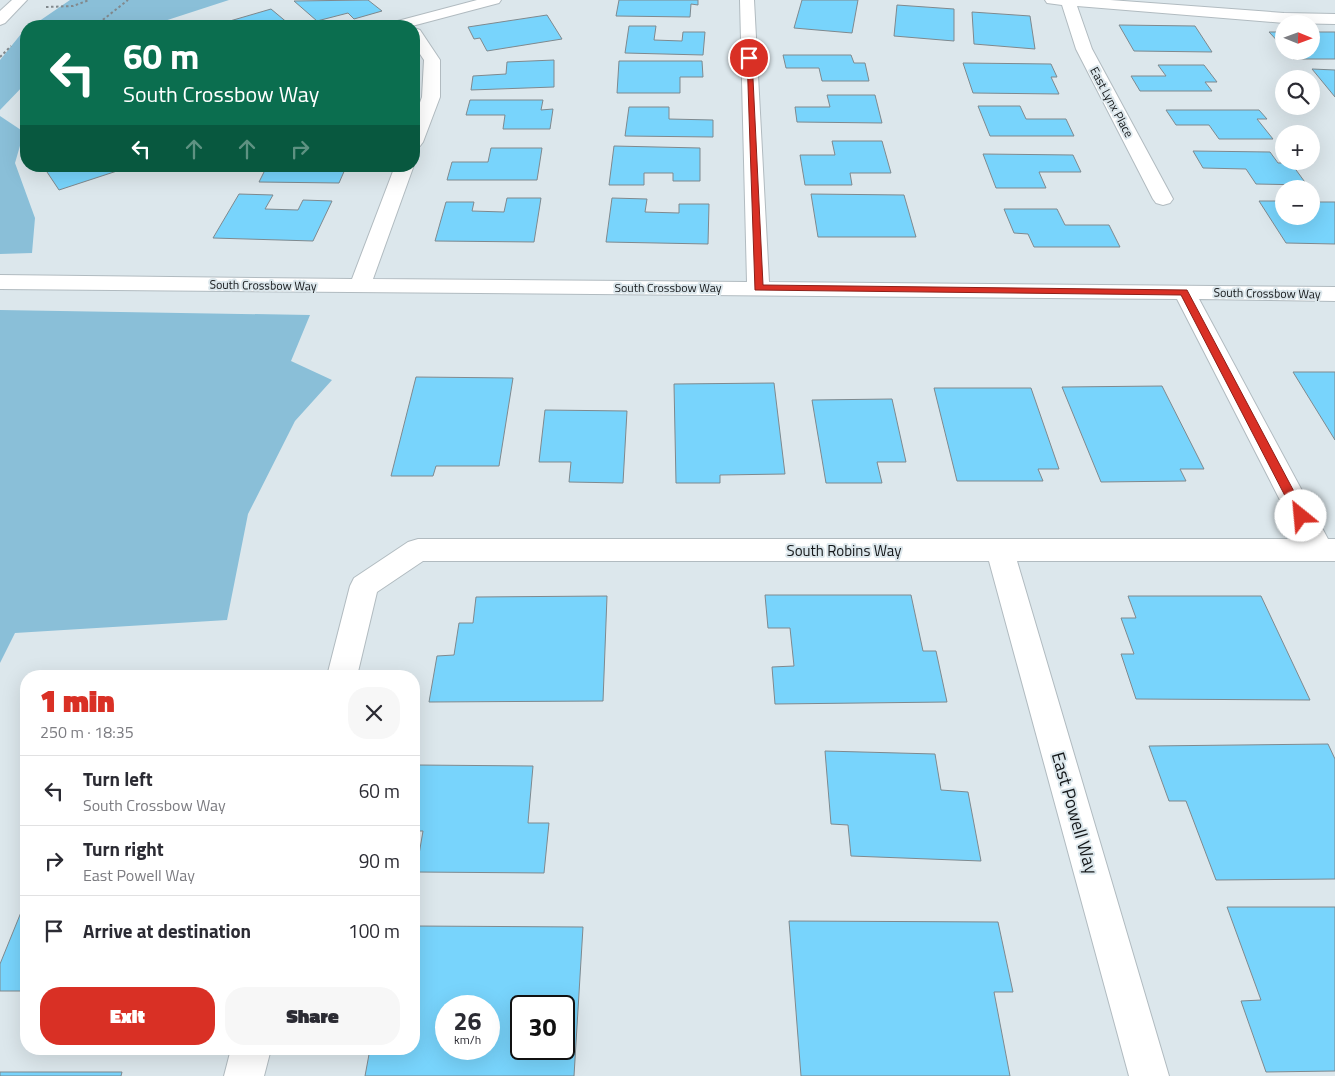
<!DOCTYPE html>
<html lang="en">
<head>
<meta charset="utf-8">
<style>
	:root { --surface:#fff; --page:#f7f7f7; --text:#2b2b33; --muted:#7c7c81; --line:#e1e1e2; --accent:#d93025 }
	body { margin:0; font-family:"Titillium Web",sans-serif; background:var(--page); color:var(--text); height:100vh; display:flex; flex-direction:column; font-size:19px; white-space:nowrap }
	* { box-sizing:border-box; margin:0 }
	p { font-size:16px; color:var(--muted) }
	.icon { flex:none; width:28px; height:28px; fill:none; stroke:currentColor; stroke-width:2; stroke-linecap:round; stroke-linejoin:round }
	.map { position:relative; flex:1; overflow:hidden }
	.details { position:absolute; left:20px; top:670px; width:400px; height:385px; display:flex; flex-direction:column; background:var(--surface); border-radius:20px; box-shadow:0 5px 20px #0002 }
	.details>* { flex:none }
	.banner { position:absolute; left:20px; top:20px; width:400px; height:152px; border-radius:20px; box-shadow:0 5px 20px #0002; background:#0b6e4f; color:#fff; overflow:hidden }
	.needle { width:32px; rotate:91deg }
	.buttons { position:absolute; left:1275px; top:15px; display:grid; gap:10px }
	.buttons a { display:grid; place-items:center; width:45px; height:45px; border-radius:50%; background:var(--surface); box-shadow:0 5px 20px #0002; font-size:25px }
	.speed { position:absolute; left:435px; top:995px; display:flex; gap:10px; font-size:25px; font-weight:700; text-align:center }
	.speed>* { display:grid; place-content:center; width:65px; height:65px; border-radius:50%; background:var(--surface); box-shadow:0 5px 20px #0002; line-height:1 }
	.speed small { font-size:12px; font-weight:400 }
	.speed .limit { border:2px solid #111; border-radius:8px; background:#fff; color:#111 }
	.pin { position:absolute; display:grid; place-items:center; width:42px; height:42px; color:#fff; margin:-21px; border:2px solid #fff; border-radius:50%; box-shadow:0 1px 5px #0007 }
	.me { position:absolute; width:55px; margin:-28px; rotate:332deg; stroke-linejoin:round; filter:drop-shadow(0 0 4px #0008) }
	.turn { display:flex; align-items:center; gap:18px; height:105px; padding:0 20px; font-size:22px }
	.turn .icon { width:65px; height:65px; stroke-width:2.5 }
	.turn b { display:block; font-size:35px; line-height:42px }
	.lanes { display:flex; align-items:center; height:48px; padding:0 20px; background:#0003; justify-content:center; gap:25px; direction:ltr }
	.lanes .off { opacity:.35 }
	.round { display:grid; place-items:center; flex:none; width:52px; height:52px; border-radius:20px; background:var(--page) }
	.headline { display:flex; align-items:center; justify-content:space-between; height:85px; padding:0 20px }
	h1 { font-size:30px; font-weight:800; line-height:38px; color:var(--accent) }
	.button { display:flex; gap:10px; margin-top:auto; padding:10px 20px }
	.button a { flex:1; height:58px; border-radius:20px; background:var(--accent); color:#fff; font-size:20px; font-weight:800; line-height:58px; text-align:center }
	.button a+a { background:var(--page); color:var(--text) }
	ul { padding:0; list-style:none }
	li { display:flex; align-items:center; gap:15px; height:70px; padding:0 20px; border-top:1px solid var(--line) }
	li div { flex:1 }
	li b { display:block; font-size:19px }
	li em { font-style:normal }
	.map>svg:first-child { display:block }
	.green { fill:#8abfd8 }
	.building { fill:#78d4fc; stroke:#7f898e; fill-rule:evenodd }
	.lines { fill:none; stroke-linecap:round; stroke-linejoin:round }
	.minor-casing { stroke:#b1bbc0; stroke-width:2 }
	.secondary-casing { stroke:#b1bbc0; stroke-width:2 }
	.path { stroke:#82898d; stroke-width:2; stroke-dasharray:2.5 2.5; stroke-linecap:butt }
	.minor { fill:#fff; fill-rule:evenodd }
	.secondary { fill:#fff; fill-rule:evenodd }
	.route { fill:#d93025; stroke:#8d1f18 }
	.labels { text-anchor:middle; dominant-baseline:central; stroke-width:4; stroke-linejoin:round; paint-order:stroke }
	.far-street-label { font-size:12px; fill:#141719; stroke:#dce7ec }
	.street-label { font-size:15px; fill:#141719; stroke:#dce7ec }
	.near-street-label { font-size:18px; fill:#141719; stroke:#dce7ec }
</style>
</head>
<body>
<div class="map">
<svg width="1335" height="1076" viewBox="0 0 1335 1076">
	<rect width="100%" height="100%" fill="#dce7ec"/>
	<path class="green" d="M70 0H229L149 26H32Z
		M26 30V83L0 110V60L21 34Z
		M0 116 24 132 15 163 35 218 32 253 0 254Z
		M0 310 310 315 291 361 332 380 295 421 248 514 227 620 15 633 0 663Z"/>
	<path class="building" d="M368 0 382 11 354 19 348 13 317 21 294 1Z
		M619 0H698V5L691 4 690 17 616 16Z
		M802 0H858L852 33 794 28Z
		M897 5 954 9V41L894 36Z
		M271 9 289 24 280 26H227L223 23Z
		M972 12 1030 16 1035 49 974 44Z
		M547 15 562 39 487 51 480 38 474 39 468 27Z
		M1119 25 1195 26 1212 52 1134 51Z
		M629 26H656L654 40 682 41 683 32H705L703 55 625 53Z
		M1269 32H1284V48Z
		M1311 32H1335V59H1293L1286 51H1311Z
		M783 55H851L854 63H865L869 81H822L819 68H786Z
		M554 60V87L471 90 473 76 506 74 507 62Z
		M619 61H702L703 77H680V93H617Z
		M963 63 1051 64 1057 77H1051L1059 94 973 93Z
		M1158 65H1204L1217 82H1205L1212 91H1140L1131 76H1166Z
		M1312 69 1335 70V97Z
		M827 95H875L882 123 797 122 795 107H830Z
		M470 100H543L541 110 553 109 550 129H503L505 115H466Z
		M978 106H1020L1026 119H1066L1074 136H990Z
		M629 107H669V119L713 120V137L625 136Z
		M1166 110H1259L1267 119H1257L1273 139H1219L1209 125H1176Z
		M832 141H882L891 173H850L852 185H805L800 155H835Z
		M614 146 700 148V181H673V173H644V185H609Z
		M491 148H542L537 180H447L452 162H488Z
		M1193 151 1270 152 1278 163H1291L1307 185 1256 184 1246 169 1203 168Z
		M983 154 1073 155 1081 172H1039L1046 188H996Z
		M43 166H121L123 169 59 190Z
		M267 166H324L346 167 339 183 259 182Z
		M239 194 273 195 265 209 298 210 303 200 332 201 313 241 213 238Z
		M811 194 904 195 916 237H818Z
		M507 198H541L534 242 435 241 446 202H474L472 211 504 212Z
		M612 198 647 199 645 212 679 213V204H709L708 244 606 242Z
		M1259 201H1284V216H1311V202H1335V244L1286 243Z
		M1004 209H1057L1065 225H1109L1120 247H1034L1028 234 1014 233Z
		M1293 372H1335V440Z
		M416 377 513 378 499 466H436L433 476H391Z
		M774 383 785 474 720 475V483H676L674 384Z
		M1162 386 1204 469H1180L1186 481 1101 482 1062 387Z
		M934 388H1031L1059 469H1038L1043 481H957Z
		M892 399 906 462H877L882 483H826L812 400Z
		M545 410 627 411 623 483 569 482 571 462H539Z
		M765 595H911L923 651H936L947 702 775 704 772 667 794 666 790 628H768Z
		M607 596 603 701 429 702 437 656 454 655 459 623H473L476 597Z
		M1128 596H1261L1310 700 1136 699 1121 654H1134L1121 618H1136Z
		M1328 744 1335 759V879L1216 880 1186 801H1169L1149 746Z
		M825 751 935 754 941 790 968 792 981 861 851 856 848 825 831 824Z
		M417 765 533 766 528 823H549L544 873 416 872 423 831H414V779Z
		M26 900V991H0V964Z
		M1227 907H1335V1071L1266 1072 1241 1001 1261 1000Z
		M789 921 998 922 1013 992H994L1010 1076H801Z
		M414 926 583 927 574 1076H365L370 1049H414ZM446 1006H489V1049H446ZM521 1006H564V1049H521Z
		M0 1072H122L121 1076H0Z"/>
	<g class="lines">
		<g class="minor-casing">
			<path id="minor" d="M477 0H501L499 3 412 26H387L390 23Z
				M740 0H754L769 282 1335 287V301L1199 299 1328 539H1335V561H1017L1169 1076H1129L989 561H423L377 592 357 676H327L350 586 354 578 408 542 418 539H1300L1177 299 0 289V275L352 279 395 166 414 165 373 279 747 282Z
				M1045 0H1110L1284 13 1335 14V24L1284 23 1077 6 1092 49 1173 199 1170 203 1163 205 1156 203 1153 199 1076 49 1062 5 1047 3Z
				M414 28 420 30 440 60V97L423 142 420 146 414 147V119L422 97 424 60 414 45Z
				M231 1049H271L264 1076H224Z"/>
		</g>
		<g class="secondary-casing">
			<path id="secondary" d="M12 0H27L5 23 0 25V11Z"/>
		</g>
		<path class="path" d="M46 7 73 6 89 0
			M95 26 128 0
			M0 57 11 46"/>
		<use href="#minor" class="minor"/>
		<use href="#secondary" class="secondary"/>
	</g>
	<path class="route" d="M747 56 752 58 763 285 1187 290 1307 516 1305 519H1297L1181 295 755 290Z"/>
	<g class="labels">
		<g class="far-street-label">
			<text transform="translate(1112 102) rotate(62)">East Lynx Place</text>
			<text transform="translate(263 285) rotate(1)">South Crossbow Way</text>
			<text x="668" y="287">South Crossbow Way</text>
			<text transform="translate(1267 293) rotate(1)">South Crossbow Way</text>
		</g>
		<g class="street-label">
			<text x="844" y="550">South Robins Way</text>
		</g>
		<g class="near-street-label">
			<text transform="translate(1075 813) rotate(74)">East Powell Way</text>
		</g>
	</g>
</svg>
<div class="buttons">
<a><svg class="needle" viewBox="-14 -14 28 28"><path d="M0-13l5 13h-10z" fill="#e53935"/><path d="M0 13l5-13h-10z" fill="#7c7c81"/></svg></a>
<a><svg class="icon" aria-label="search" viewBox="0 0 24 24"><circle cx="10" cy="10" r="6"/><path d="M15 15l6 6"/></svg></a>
<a>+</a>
<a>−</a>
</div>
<div class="speed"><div>26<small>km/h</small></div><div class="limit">30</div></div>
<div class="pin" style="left:749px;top:58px;background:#d93025"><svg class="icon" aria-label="arrive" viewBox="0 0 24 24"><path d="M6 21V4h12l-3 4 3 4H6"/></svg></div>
<svg class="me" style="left:1301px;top:516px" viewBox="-20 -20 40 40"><circle r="19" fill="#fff"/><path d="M0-13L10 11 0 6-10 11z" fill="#d93025"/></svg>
<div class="banner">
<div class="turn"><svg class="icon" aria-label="left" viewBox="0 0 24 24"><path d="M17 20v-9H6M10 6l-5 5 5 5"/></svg><div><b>60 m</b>South Crossbow Way</div></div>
<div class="lanes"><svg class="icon" aria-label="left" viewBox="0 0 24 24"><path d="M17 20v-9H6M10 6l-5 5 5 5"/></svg><svg class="icon off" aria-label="ahead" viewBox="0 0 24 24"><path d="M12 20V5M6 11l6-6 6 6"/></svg><svg class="icon off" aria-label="ahead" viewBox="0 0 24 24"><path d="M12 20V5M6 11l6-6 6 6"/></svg><svg class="icon off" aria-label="right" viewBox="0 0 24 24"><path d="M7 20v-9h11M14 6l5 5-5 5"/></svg></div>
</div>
<section class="details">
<div class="headline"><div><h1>1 min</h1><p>250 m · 18:35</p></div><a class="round"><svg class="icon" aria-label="close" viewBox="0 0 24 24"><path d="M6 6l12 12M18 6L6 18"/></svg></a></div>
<ul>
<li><svg class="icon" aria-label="left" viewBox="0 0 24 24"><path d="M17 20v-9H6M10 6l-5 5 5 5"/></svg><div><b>Turn left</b><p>South Crossbow Way</p></div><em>60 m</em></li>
<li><svg class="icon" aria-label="right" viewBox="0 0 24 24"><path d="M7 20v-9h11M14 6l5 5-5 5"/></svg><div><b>Turn right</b><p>East Powell Way</p></div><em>90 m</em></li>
<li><svg class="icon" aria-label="arrive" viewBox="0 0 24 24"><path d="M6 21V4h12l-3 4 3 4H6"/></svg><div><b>Arrive at destination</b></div><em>100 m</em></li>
</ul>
<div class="button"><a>Exit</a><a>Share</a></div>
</section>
</div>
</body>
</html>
